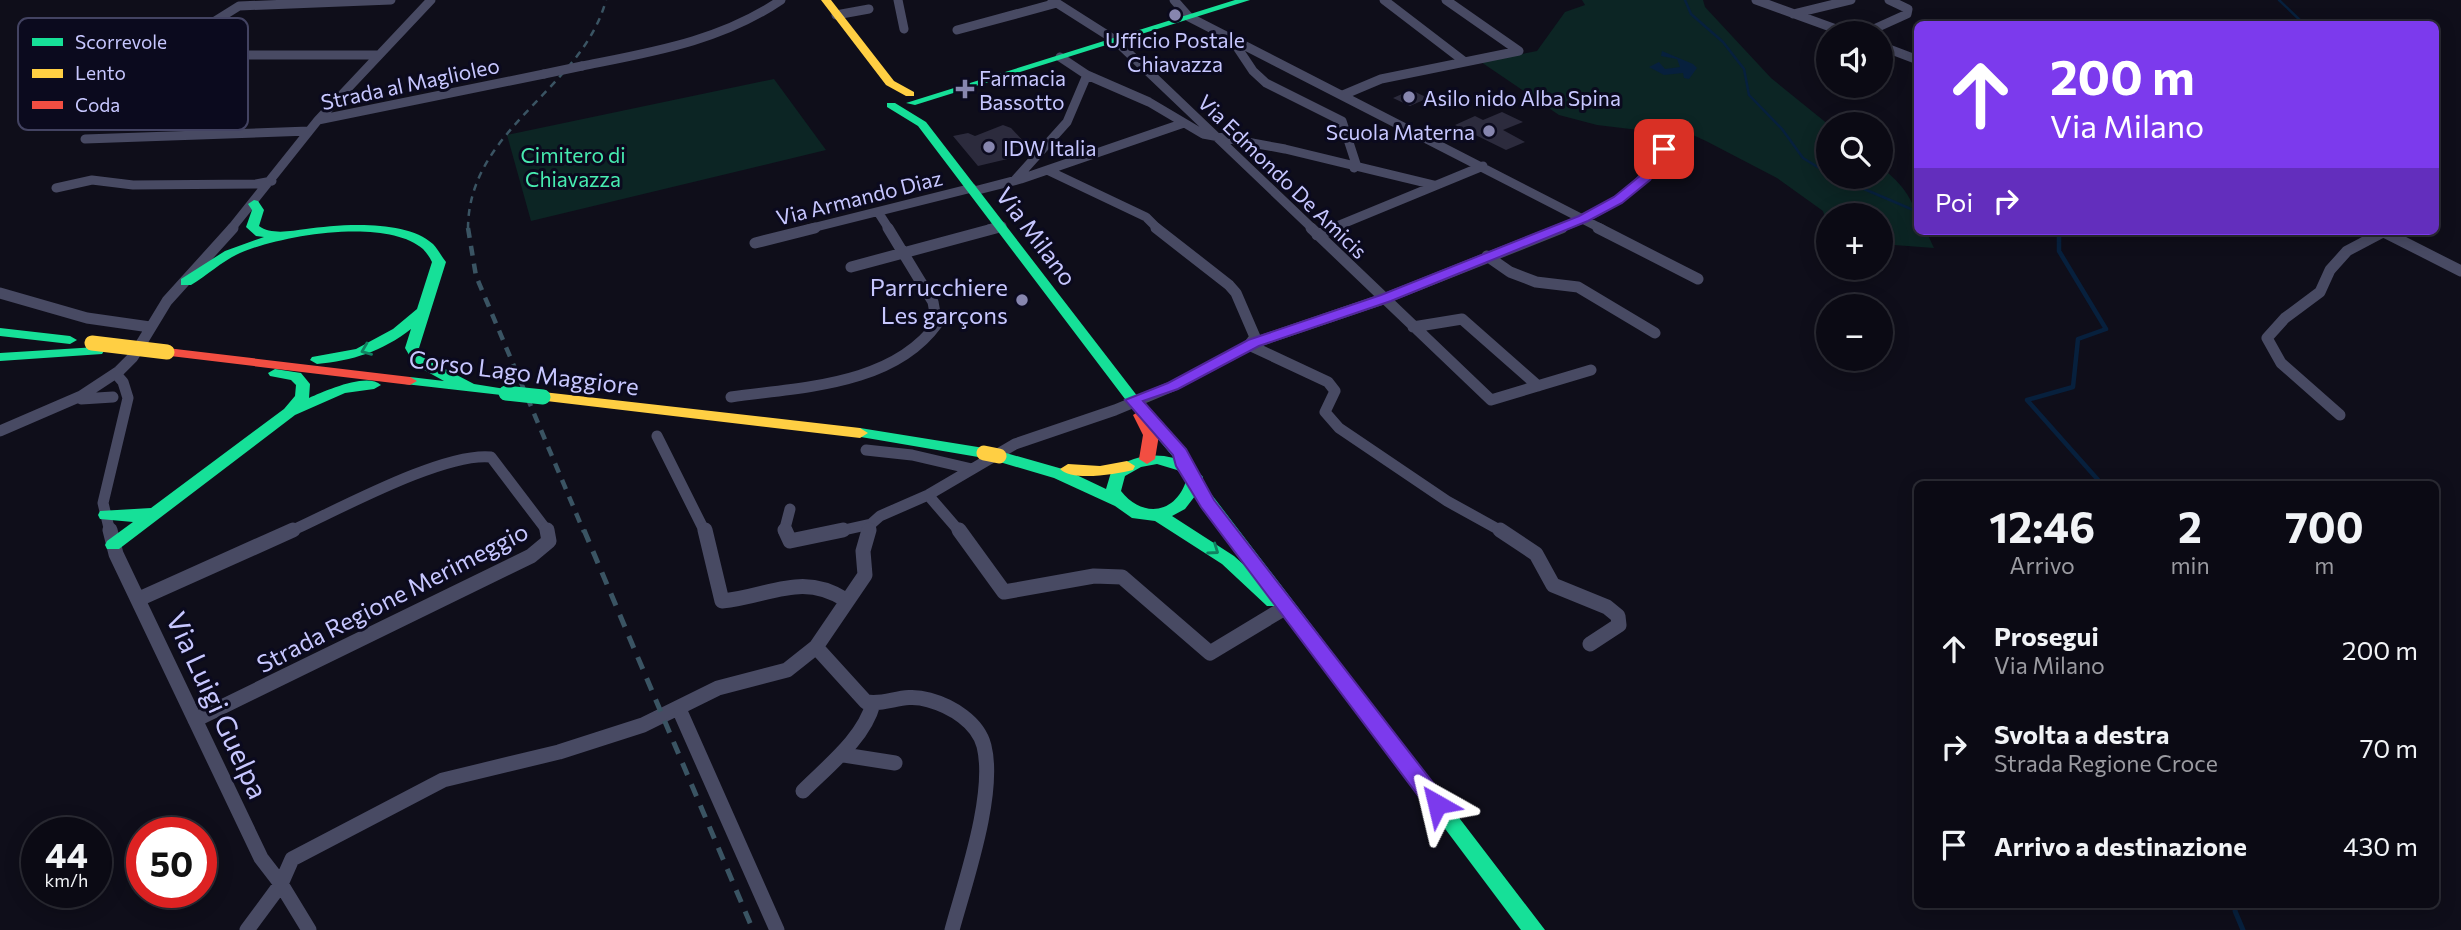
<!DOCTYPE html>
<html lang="it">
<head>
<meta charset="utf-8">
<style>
	:root { --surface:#0b0a14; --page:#191822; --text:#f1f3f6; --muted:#9a9aa0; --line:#2b2b34 }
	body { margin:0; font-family:Commissioner,sans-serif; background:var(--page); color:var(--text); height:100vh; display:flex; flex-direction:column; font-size:26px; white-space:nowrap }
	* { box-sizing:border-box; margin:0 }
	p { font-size:23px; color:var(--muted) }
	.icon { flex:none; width:38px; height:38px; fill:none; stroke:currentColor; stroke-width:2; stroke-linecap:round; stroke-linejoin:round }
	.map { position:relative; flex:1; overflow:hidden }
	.details { position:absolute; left:1914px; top:481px; width:525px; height:427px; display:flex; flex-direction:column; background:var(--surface); border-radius:10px; box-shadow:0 4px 18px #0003,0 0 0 2px var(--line) }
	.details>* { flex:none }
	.guide { position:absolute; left:1914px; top:21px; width:525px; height:214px; border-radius:10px; box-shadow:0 4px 18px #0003,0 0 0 2px var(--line); background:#7c3aed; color:#fff; overflow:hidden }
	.tools { position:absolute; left:1816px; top:21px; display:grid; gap:14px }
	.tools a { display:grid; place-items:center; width:77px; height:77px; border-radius:50%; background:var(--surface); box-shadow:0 4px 18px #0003,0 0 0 2px var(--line); font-size:35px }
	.speed { position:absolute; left:21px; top:817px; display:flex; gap:14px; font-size:35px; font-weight:700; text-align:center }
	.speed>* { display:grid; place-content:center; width:91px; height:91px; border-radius:50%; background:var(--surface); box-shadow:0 4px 18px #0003,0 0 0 2px var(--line); line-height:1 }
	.speed small { font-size:18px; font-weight:400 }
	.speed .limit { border:10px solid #d22; background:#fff; color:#111 }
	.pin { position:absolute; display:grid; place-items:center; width:60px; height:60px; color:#fff; margin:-30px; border-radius:14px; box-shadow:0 4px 10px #0006 }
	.me { position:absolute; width:77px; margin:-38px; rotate:323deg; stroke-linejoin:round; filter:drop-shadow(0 0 5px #0008) }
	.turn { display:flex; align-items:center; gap:24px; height:147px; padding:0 21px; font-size:32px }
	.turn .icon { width:91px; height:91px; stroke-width:2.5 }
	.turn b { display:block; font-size:49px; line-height:60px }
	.then { display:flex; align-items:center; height:66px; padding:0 21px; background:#0003; gap:14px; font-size:26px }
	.eta { display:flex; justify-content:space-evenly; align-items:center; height:119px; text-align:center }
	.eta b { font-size:42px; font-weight:700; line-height:49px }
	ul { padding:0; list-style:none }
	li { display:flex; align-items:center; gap:21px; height:98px; padding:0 21px }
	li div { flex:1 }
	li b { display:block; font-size:26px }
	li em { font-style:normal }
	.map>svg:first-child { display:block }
	.green { fill:#0c2524 }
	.water { fill:#07203d }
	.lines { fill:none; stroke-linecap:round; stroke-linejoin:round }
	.stream-far2 { stroke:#07203d; stroke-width:2.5 }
	.stream-far1 { stroke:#07203d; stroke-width:4.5 }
	.stream { stroke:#07203d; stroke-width:5 }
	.building { fill:#2c2b3d }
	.street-far2 { stroke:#484a63; stroke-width:9 }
	.street-far1 { stroke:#484a63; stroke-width:11 }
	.street { stroke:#484a63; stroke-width:15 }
	.fast { fill:#16e098; fill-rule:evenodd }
	.slow { fill:#ffcf43; fill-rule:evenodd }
	.jam { fill:#f24e42; fill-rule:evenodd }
	.rail-far2 { stroke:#3a5463; stroke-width:2.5; stroke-dasharray:7 6; stroke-linecap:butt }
	.rail-far1 { stroke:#3a5463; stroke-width:4.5; stroke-dasharray:10 8; stroke-linecap:butt }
	.rail { stroke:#3a5463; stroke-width:5; stroke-dasharray:13 10; stroke-linecap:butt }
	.street-bridge { stroke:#484a63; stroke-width:9 }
	.fast-bridge { stroke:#16e098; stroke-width:15 }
	.slow-bridge { stroke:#ffcf43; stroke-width:15 }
	.oneway { stroke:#118061 }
	.route { fill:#7c3aed; stroke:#51269a; stroke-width:2 }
	.poi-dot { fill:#8786af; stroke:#0b0a1e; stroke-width:2.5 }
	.labels { text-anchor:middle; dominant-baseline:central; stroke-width:6; stroke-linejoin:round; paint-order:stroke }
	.far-poi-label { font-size:21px; fill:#c7c7ff; stroke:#0b0a1e; text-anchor:start }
	.far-street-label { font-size:21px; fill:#c7c7ff; stroke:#0b0a1e }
	.far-park-label { font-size:21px; fill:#47ebb0; stroke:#0b0a1e }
	.street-label { font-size:24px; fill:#c7c7ff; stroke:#0b0a1e }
	.poi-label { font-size:24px; fill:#c7c7ff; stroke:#0b0a1e; text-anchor:end }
	.near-street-label { font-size:28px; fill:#c7c7ff; stroke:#0b0a1e }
	.key { fill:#0b0a1e; stroke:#434362; stroke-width:2 }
	.key-label { font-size:19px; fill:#c7c7ff }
</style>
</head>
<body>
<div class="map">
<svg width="2461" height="930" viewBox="0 0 2461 930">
	<rect width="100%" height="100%" fill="#0f0e1a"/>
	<path class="green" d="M1582 0H1703L1705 7 1771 78 1829 125V177H1881V167C1902 184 1918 202 1918 231H1926L1934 248 1881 244V215H1829V230L1823 211 1777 178 1706 141 1673 126 1647 131 1597 125 1559 115 1481 62 1537 51 1565 12 1585 5Z
		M774 79 826 150 531 221 507 135Z"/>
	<path class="water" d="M1662 51 1693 64 1697 68 1689 79 1684 78 1683 73 1664 75 1649 67 1659 62 1665 69 1680 67 1677 59 1661 56Z"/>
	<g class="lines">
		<path class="stream-far2" d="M1685 0 1691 14 1723 42 1744 69 1749 95 1782 129 1803 158 1829 174
			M2279 0 2304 24
			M1836 177 1918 212"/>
		<path class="stream-far1" d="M1973 231 1985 234 2059 233
			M2059 231V251L2106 329 2078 339 2073 387 2027 400 2099 481 2095 485"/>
		<path class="stream" d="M2236 905 2235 911 2243 930"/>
	</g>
	<path class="building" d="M1411 90 1428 98 1410 106 1393 98Z
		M1502 112 1523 122 1503 130 1525 142 1506 150 1455 125 1475 116 1483 120Z
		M1003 125 1011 128 1025 143 1009 150 1020 156 978 166 953 136 968 133 975 136Z"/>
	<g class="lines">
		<path class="street-far2" d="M898 0 904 29
			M1052 0 1115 40 1313 229
			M1174 0 1189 17 1602 229
			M1384 0 1465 62
			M1756 0 1847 33
			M1793 14 1851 0
			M836 15 869 9
			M93 29 199 31
			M957 30 1057 3
			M1865 33 1907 14 1908 9 1889 0
			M1233 41 1253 71 1266 83 1342 121 1356 164 1354 168
			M1881 46 1918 60
			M168 55H379
			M1060 57 1087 75 1149 102 1203 134 1285 149 1434 185
			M582 66C652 52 721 41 781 0
			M128 87 199 31 239 6 391 0
			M1343 95 1381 79 1519 51 1446 0
			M318 120 544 74
			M85 139 309 131
			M1047 170 1146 217 1158 229
			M1014 181 1067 122 1087 75
			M56 188 92 180 133 185 256 184 272 181
			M974 191 1021 179 1184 123
			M878 212 889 229
			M231 229 318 120 431 0
			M808 229 972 188
			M989 229 1002 226
			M1330 229 1483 166
			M1558 229C1616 206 1644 189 1672 132"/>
		<path class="street-far1" d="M1156 228 1229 285 1236 293 1255 337 1249 345 1328 382 1335 391 1325 412 1339 428 1447 501 1503 532
			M1311 228 1491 400 1591 370
			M1598 228 1698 279
			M2382 231 2461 271
			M1317 235 1335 228
			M755 243 815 228
			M1487 256 1510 272 1536 282 1578 287 1655 333
			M851 267 996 228
			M0 293 87 318 150 327
			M1413 327 1462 319 1538 386
			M731 397C800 387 892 386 937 324L933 302 888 228
			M81 399 113 397
			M2340 415 2281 363 2267 338 2285 318 2320 292 2330 270 2347 251 2383 232
			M0 431 81 396 119 371 133 357 167 301 233 228
			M657 436 705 532
			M866 450 912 455 972 469
			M928 495 960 532
			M110 532 103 503 128 398 123 382 116 374
			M289 532C338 510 443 452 491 457L548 532
			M784 532 790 509
			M835 532 871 524
			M869 532 871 524 880 516 928 495 1015 444 1115 410 1173 386 1254 343 1386 298 1562 228"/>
		<path class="street" d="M110 530 116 554 261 858 281 884 247 930
			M705 530 722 601C769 597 801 571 846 600
			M785 530 790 541 843 530
			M959 530 1004 592 1094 576 1122 577 1210 653 1283 609
			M1500 530 1536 554 1553 585 1607 607 1618 616 1619 625 1590 644
			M139 599 293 530
			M816 647 866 702C888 706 902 692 929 700 951 706 978 722 984 746 996 794 965 882 952 930
			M679 709 777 930
			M195 720 531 556 549 541 547 530
			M844 755 895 763
			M803 791C828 766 864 738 873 704
			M309 930 281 884 292 859 443 780 559 752 643 725 718 688 787 670 816 647 865 575 863 551 869 530"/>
		<path class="fast" d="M1235 0H1250L915 105 906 103Z
			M887 103H895L926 122 1138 397 1186 449 1192 465 1203 477 1202 482 1545 930H1521L1278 606H1267L1222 564 1155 521 1132 518 1115 506 1054 478 993 460 991 456 999 451 1066 470 1106 489 1112 469C1134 457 1150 452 1174 458L1128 403 918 126 887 107ZM1157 464 1177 470 1187 478C1177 514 1143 519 1121 491L1125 476 1141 467ZM1195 496 1252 572 1234 556 1172 516 1185 509Z
			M254 200 258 201 264 210 259 226C271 235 291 231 306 229 340 224 406 219 433 244 438 249 441 256 446 262L419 348 426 359 474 384 511 390 513 393 511 396 405 384 403 381 405 378 410 377 444 381 415 365 405 348 411 329C383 351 352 361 317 364L310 360 312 357 356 349 393 329 417 309 432 262C430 258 427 253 423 249 387 217 281 235 240 253 222 261 208 275 191 285H181V279L225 251 264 237 256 236 246 227 252 210 248 204Z
			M0 328 70 336 77 340 70 344 0 336Z
			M97 347 102 348 104 351 102 354 0 361V353Z
			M275 369 301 373 310 384 309 398C325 391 367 372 381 385L374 389 345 393 295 415 119 549H107L105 545 107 541 133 522 100 519 98 515 100 511 151 508 284 409 295 396 296 385 291 380 270 376 268 373Z
			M860 428 984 448 992 453 984 458 855 436 852 433 855 430Z"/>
		<path class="slow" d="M821 0H831L894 81 914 92V96H906L886 85Z
			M543 392 860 428 868 433 860 438 538 400 536 397 538 394Z
			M1127 461 1135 466 1133 470C1116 474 1072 482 1060 469L1068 464 1100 466Z"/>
		<path class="jam" d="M167 348 410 377 417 381 410 385 162 355 160 352Z
			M1141 410 1146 412 1159 435 1155 459 1147 464 1139 459 1143 435 1133 415Z"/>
		<path class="rail-far2" d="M468 229C468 128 582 90 606 0"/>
		<path class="rail-far1" d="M468 228 476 276 584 532"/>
		<path class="rail" d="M584 530 753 930"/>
		<path class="street-bridge" d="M544 74 582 66"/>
		<path class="fast-bridge" d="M506 393 543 397"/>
		<path class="slow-bridge" d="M92 343 167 352
			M984 453 999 456"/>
	</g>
	<defs><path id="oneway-chevron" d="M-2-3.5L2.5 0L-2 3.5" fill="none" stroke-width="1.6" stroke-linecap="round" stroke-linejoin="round" transform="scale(1.75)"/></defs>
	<g class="oneway">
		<use href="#oneway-chevron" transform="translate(366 350) rotate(158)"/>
		<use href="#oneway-chevron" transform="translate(1214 550) rotate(35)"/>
	</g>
	<path class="route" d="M1664 145 1670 149 1650 180 1622 203 1588 221 1391 301 1259 346 1178 389 1143 401 1186 449 1214 500 1444 797 1447 804 1444 810 1437 812 1429 810 1201 507 1176 466 1173 455 1125 400 1168 383 1248 340 1381 295 1579 216 1614 197 1641 175 1660 146Z"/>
	<g class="poi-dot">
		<circle cx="1175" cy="15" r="7"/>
		<path d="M961.5 78.5h7v7h7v7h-7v7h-7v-7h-7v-7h7z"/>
		<circle cx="1409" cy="97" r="7"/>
		<circle cx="1489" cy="131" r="7"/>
		<circle cx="989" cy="147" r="7"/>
		<circle cx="1022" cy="300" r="7"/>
	</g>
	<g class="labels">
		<g class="far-poi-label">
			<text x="1175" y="39" text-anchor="middle">Ufficio Postale<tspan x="1175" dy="24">Chiavazza</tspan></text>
			<text x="979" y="77">Farmacia<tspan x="979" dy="24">Bassotto</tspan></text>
			<text x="1423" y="97">Asilo nido Alba Spina</text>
			<text x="1475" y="131" text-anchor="end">Scuola Materna</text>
			<text x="1003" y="147">IDW Italia</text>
		</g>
		<g class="far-street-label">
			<text transform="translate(410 83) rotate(-12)">Strada al Maglioleo</text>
			<text transform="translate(1283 176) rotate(44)">Via Edmondo De Amicis</text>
			<text transform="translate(859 197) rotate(-14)">Via Armando Diaz</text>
		</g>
		<g class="far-park-label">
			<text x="573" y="154">Cimitero di<tspan x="573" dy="24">Chiavazza</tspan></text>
		</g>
		<g class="street-label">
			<text transform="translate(1037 236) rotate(53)">Via Milano</text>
			<text transform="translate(524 372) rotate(7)">Corso Lago Maggiore</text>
			<text transform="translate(392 597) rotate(-27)">Strada Regione Merimeggio</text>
		</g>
		<g class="poi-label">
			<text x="1008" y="286">Parrucchiere<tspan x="1008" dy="28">Les garçons</tspan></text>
		</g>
		<g class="near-street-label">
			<text transform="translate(218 705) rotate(65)">Via Luigi Guelpa</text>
		</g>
	</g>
	<rect x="18" y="18" width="230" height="112" rx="10" class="key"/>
	<rect x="32" y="38" width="31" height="8" fill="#16e098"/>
	<rect x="32" y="69" width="31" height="9" fill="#ffcf43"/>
	<rect x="32" y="101" width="31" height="8" fill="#f24e42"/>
	<g class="key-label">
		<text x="75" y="49">Scorrevole</text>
		<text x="75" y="80">Lento</text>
		<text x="75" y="112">Coda</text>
	</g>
</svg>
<div class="tools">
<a><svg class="icon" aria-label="sound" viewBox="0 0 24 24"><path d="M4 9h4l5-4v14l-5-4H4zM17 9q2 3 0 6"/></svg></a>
<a><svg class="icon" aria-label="search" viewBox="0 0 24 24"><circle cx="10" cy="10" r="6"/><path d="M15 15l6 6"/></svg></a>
<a>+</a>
<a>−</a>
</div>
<div class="speed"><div>44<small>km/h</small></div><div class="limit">50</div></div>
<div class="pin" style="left:1664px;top:149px;background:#d93025"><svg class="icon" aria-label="arrive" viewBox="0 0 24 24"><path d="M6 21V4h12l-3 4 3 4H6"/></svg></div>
<svg class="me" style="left:1437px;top:804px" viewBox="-20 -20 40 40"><path d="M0-17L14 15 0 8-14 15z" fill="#7c3aed" stroke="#fff" stroke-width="4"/></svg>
<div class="guide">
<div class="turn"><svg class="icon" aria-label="ahead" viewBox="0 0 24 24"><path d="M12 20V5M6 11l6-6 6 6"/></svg><div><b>200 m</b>Via Milano</div></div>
<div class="then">Poi<svg class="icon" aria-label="right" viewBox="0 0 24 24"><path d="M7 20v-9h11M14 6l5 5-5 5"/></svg></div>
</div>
<section class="details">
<div class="eta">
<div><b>12:46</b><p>Arrivo</p></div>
<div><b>2</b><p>min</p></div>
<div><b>700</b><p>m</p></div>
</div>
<ul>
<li><svg class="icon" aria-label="ahead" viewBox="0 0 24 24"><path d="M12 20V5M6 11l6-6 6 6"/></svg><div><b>Prosegui</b><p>Via Milano</p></div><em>200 m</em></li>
<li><svg class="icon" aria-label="right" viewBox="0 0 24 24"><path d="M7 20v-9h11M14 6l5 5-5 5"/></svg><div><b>Svolta a destra</b><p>Strada Regione Croce</p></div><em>70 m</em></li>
<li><svg class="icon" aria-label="arrive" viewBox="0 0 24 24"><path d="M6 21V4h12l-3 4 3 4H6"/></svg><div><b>Arrivo a destinazione</b></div><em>430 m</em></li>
</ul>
</section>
</div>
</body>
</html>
